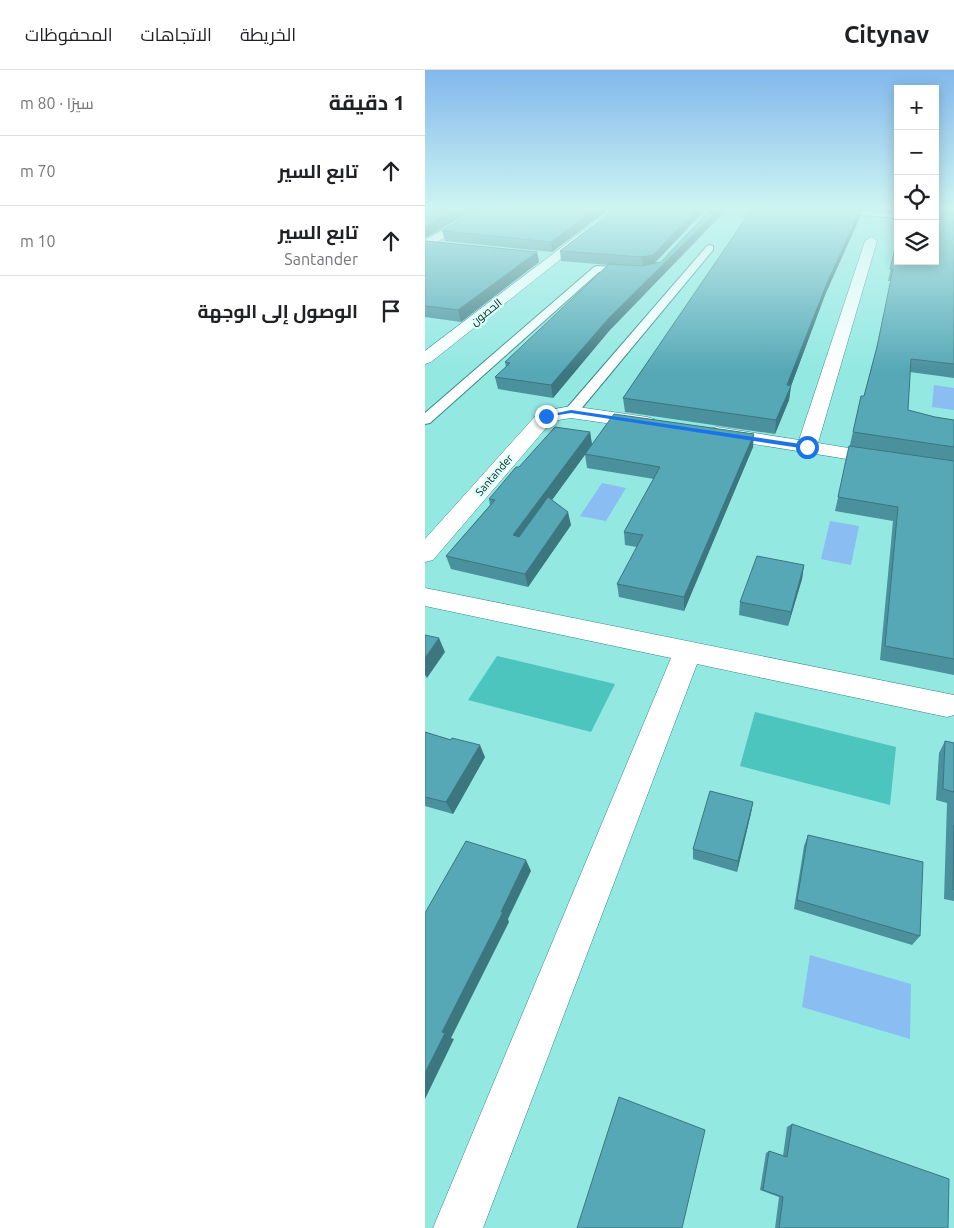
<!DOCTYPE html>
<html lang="ar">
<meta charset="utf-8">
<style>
body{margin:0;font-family:Ubuntu,Cairo,sans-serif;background:#f6f6f6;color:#202124;direction:rtl}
.controls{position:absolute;right:15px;top:15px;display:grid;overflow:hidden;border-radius:0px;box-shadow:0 2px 12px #0003}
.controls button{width:45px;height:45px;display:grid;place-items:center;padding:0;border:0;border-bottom:1px solid #e0e0e0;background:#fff;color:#202124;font:25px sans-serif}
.stop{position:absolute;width:15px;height:15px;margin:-11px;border:4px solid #1a73e8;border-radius:50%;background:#fff}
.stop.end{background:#1a73e8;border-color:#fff;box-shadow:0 1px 5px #0008}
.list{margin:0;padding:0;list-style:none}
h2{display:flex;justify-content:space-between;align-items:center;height:65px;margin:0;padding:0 20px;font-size:21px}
h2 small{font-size:16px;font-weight:400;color:#757577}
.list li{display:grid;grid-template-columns:32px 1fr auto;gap:15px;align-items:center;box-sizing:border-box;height:70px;padding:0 20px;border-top:1px solid #e0e0e0}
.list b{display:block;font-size:19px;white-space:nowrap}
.list p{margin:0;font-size:16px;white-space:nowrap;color:#757577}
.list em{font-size:16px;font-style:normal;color:#757577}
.icon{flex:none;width:28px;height:28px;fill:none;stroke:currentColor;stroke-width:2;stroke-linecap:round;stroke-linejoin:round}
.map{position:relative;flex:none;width:529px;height:1158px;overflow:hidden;direction:ltr}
header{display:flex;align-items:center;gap:30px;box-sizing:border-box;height:70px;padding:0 25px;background:#fff;border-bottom:1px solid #e0e0e0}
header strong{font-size:24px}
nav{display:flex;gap:28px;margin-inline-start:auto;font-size:18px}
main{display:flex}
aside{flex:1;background:#fff}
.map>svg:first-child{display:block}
.green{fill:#4bc5be}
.water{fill:#8abdf2}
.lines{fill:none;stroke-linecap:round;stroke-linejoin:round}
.service-casing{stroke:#308883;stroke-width:2}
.minor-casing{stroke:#308883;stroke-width:1}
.service{fill:#fff;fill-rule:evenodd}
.minor{fill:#fff;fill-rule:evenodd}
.wall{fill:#4a909d}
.shaded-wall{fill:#3c767f}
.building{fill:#56a8b6;stroke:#3c767f}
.route{fill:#1a73e8}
.labels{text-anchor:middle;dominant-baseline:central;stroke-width:4.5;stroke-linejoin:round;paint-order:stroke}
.far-street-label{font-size:11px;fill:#002422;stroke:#defefb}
</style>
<header>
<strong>Citynav</strong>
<nav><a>الخريطة</a><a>الاتجاهات</a><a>المحفوظات</a></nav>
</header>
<main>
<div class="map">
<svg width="529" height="1158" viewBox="0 0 529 1158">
<rect width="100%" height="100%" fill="#93e8e2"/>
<path class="green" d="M72 586 190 614 166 662 43 630Z
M330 642 471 677 465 735 315 696Z"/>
<path class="water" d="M509 315 529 318V340L507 337Z
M177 413 201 418 181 451 155 446Z
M405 451 434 456 426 495 396 489Z
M385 885 486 914 485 969 377 937Z"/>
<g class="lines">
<defs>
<path id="service" d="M389 139H419L473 144V148L393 141Z
M285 175 288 176V180L151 345H141L139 342 141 339 282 176Z
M172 196 206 198 211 201 206 204 174 202 5 353 0 354V343L169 197Z"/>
<path id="minor" d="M55 139H68L0 179V170Z
M187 139H199L6 292 0 294V281Z
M446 167 452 171 393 373 466 385 469 389 466 393 459 395 285 367 282 363 285 359 292 357 374 370 440 171Z
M146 336 222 347 229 349 231 353 229 357 222 359 146 348 127 351 8 490 0 492V469L114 342Z
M0 518 529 625V645L522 647 272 594 58 1158H8L246 588 0 536Z"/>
</defs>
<use href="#service" class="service-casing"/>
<use href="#minor" class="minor-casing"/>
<use href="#service" class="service"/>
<use href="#minor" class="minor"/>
</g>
<path class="wall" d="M53 139H184L127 182 20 171 17 161Z
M190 139 230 193 236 192 286 139H302L184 261 128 328 73 319 70 307 81 297 80 292 184 195 136 191 135 181Z
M436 139 435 147 400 225 366 316 364 330 350 364 200 342 198 328Z
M510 139H529V308L485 302 483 340 510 347 529 350V605L455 590 468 451 410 441 436 326H439L451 279 466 211H463L473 167Z
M0 171 112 182 114 192 36 252 0 247Z
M165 362 167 375 328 377 259 541 194 527 192 514 212 477 200 475 199 462 229 409 162 398 160 384 165 378 127 430 146 455 103 517 26 499 21 486 65 435 64 429 94 397Z
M379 495 377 509 363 556 314 545 315 532Z
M0 662 26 670 60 687 28 744 0 736Z
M520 671 529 673V831L519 829 522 733 511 730 514 683Z
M328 732 326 743 312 802 268 789V779Z
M383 765 495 866 487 875 369 839 379 776Z
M367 1054 523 1158H350L354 1127 335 1120 341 1083 344 1081 358 1086 362 1057Z"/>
<path class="shaded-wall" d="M32 139H51L0 168V157Z
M171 139H184L127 182 126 172Z
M273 139H281L228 195 218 197 217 187Z
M294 139H302L184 261 128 328 126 315 183 249Z
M436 139 435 147 400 225 366 316 364 330 350 364 351 350 362 315 402 213Z
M112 182 114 192 36 252 33 240Z
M165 362 167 375 92 478 88 465Z
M329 364 328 377 259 541V527Z
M143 442 146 455 103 517 100 504Z
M379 495 377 509 363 556 366 542Z
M14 568 20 582 2 608 0 605V588Z
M55 675 60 687 28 744 21 732Z
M328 732 326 743 312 802 313 791Z
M101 790 106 801 83 849 84 852 26 968 29 969 0 1029V1003L17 962Z"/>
<path class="building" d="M0 139H32L0 157Z
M53 139H171L126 172 17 161Z
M190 139H273L228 185 217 187 135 181Z
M286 139H294L183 249 126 315 70 307 85 293 80 292 184 194 217 196 236 192Z
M327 139H436L402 213 362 315 366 316 351 350 198 328Z
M510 139 511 142 529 144V294L486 289 483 340 510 347 529 350V377L428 362 436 326H439L452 277 468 199H465L473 167V191H510Z
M0 171 112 182 33 240 0 236Z
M189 344 329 364 259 527 192 514 218 465 199 462 235 397 160 384Z
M130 357 165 362 88 465 94 467 123 427 143 442 100 504 21 486 70 430 64 429 91 397H94Z
M424 376 529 391V589L460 576 473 437 413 427Z
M332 486 379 495 366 542 315 532Z
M0 565 14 568 0 588Z
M0 662 26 670 27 668 55 675 21 732 0 727Z
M520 671 529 673V722L518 719Z
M285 721 328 732 313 791 268 779Z
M529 755V820L528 819Z
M383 765 498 792 495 866 372 830Z
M41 771 101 790 76 842H78L17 962 20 963 0 1003V843Z
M194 1027 280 1060 257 1158H152Z
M367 1054 524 1109 523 1158H354L358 1127 338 1120 344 1081 362 1087Z"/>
<linearGradient id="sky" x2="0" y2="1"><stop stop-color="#82b8ec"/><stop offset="0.46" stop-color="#cef5f2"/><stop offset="1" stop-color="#cef5f2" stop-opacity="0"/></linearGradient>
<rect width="529" height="301" fill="url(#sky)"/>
<path class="route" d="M146 340 382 375 385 377 382 379 146 343 121 347 118 346Z"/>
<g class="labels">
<g class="far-street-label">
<text transform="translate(61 242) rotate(-38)">الحصون</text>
<text transform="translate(69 405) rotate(-49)">Santander</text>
</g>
</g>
</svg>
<div class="controls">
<button>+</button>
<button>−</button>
<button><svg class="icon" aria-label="locate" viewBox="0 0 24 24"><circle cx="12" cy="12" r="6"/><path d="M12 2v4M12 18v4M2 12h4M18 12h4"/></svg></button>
<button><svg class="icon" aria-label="layers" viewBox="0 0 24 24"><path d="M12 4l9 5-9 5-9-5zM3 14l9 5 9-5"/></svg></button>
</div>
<div class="stop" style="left:382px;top:377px"></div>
<div class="stop end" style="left:121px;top:346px"></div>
</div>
<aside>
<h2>1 دقيقة<small>سيرًا · 80 m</small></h2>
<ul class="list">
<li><svg class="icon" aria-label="ahead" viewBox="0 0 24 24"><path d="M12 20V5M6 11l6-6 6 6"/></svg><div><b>تابع السير</b></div><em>70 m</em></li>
<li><svg class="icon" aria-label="ahead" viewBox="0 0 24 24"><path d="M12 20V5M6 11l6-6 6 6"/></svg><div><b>تابع السير</b><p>Santander</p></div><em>10 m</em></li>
<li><svg class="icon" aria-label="arrive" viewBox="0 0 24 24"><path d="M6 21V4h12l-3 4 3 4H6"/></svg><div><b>الوصول إلى الوجهة</b></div></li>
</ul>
</aside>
</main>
